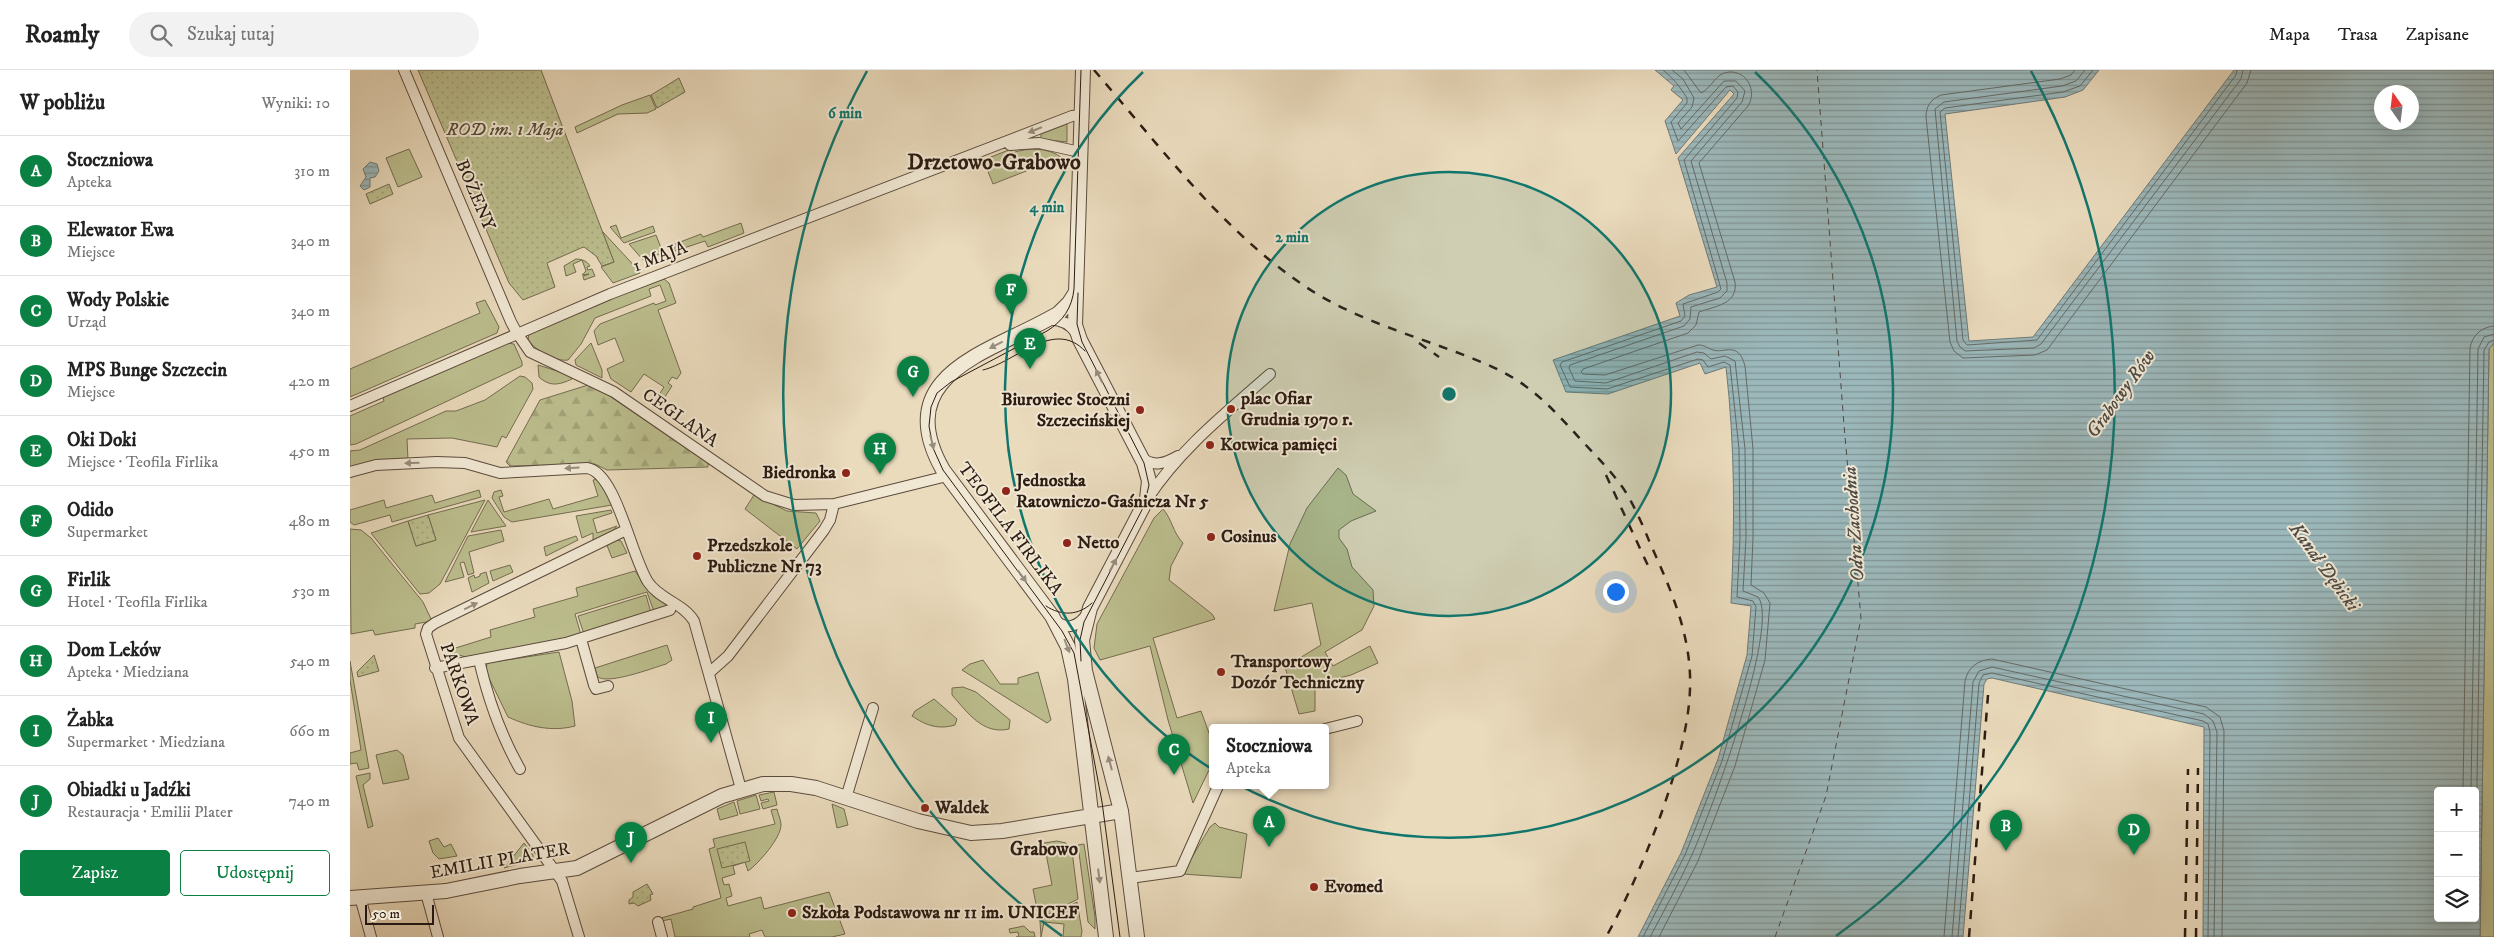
<!DOCTYPE html>
<html lang="pl">
<meta charset="utf-8">
<style>
body{margin:0;font-family:"IM FELL DW Pica",serif;background:#f2f2f2;color:#222}
.controls{position:absolute;right:15px;bottom:15px;display:grid;overflow:hidden;border-radius:5px;box-shadow:0 5px 20px #0002}
.controls button{width:45px;height:45px;display:grid;place-items:center;padding:0;border:0;border-bottom:1px solid #e0e0e0;background:#fff;color:#222;font:25px sans-serif}
.compass{position:absolute;left:2024px;top:15px;width:45px;height:45px;border-radius:50%;background:#fff;box-shadow:0 5px 20px #0002;rotate:346deg}
.scale{position:absolute;left:15px;bottom:12px;width:69px;box-sizing:border-box;padding-left:5px;border:2px solid #2c1b12;border-top:0;font-size:14px;line-height:18px;white-space:nowrap;color:#2c1b12;-webkit-text-stroke:4px #f1e8d4;paint-order:stroke}
.you{position:absolute;left:1265px;top:521px;width:18px;height:18px;margin:-12px;border:4px solid #fff;border-radius:50%;background:#1a73e8;box-shadow:0 0 0 8px #1a73e833}
.badge{display:grid;place-items:center;width:32px;height:32px;border-radius:50%;background:#0b8043;color:#fff;font-size:16px;font-weight:700}
.pin{position:absolute;translate:-50% -41px;filter:drop-shadow(0 1px 2px #0008)}
.pin::after{content:'';position:absolute;top:26px;width:18px;height:15px;background:inherit;clip-path:polygon(0 0,100% 0,50% 100%)}
.popup{position:absolute;left:859px;top:654px;width:120px;height:65px;box-sizing:border-box;display:grid;place-content:center;border-radius:5px;background:#fff;filter:drop-shadow(0 1px 4px #0005);font-size:16px;white-space:nowrap;color:#767676}
.popup b{font-size:19px;color:#222}
.popup::after{content:'';position:absolute;left:50%;top:100%;margin-left:-10px;border:10px solid transparent;border-top-color:#fff}
.list{margin:0;padding:0;list-style:none}
h2{display:flex;justify-content:space-between;align-items:center;height:65px;margin:0;padding:0 20px;font-size:21px}
h2 small{font-size:16px;font-weight:400;color:#767676}
.list li{display:grid;grid-template-columns:32px 1fr auto;gap:15px;align-items:center;box-sizing:border-box;height:70px;padding:0 20px;border-top:1px solid #e0e0e0}
.list b{display:block;font-size:19px;white-space:nowrap}
.list p{margin:0;font-size:16px;white-space:nowrap;color:#767676}
.list em{font-size:16px;font-style:normal;color:#767676}
.actions{display:flex;gap:10px;padding:15px 20px}
.actions a{flex:1;padding:11px 0;border:1px solid #0b8043;border-radius:5px;text-align:center;font-size:18px;color:#0b8043}
.actions .main{background:#0b8043;color:#fff}
.icon{flex:none;width:28px;height:28px;fill:none;stroke:currentColor;stroke-width:2;stroke-linecap:round;stroke-linejoin:round}
.map{position:relative;flex:none;width:2144px;height:867px;overflow:hidden}
header{display:flex;align-items:center;gap:30px;box-sizing:border-box;height:70px;padding:0 25px;background:#fff;border-bottom:1px solid #e0e0e0}
header strong{font-size:24px}
nav{display:flex;gap:28px;margin-inline-start:auto;font-size:18px}
.search{width:350px;height:45px;background:#f2f2f2;display:flex;align-items:center;gap:12px;box-sizing:border-box;padding:0 18px;border-radius:28px;color:#767676;font-size:19px}
main{display:flex}
aside{flex:1;background:#fff}
.map>svg:first-child{display:block}
.grass{fill:#bcbe8e;stroke:#746c50}
.forest{fill:url(#forest-firs);stroke:#746c50}
.park{fill:url(#park-dots);stroke:#746c50}
.water{fill:url(#water-rules);stroke:#6f7977;fill-rule:evenodd}
.lines{fill:none;stroke-linecap:round;stroke-linejoin:round}
.shore{stroke:#646a66;stroke-width:1}
.ferry{stroke:#4e4a45;stroke-width:1;stroke-dasharray:6 5;stroke-linecap:butt}
.minor-casing{stroke:#5c4b3d;stroke-width:12}
.tertiary-casing{stroke:#5c4b3d;stroke-width:16}
.minor{stroke:#f1e8d4;stroke-width:10}
.tertiary{stroke:#f1e8d4;stroke-width:14}
.tram{stroke:#2c1b12;stroke-width:1}
.rail{stroke:#2c1b12;stroke-width:2.5;stroke-dasharray:9 9;stroke-linecap:butt}
.oneway{fill:#988c7d}
.ring{fill:none;stroke:#0f766e;stroke-width:2.5}
.poi-dot{fill:#8f2418;stroke:#f1e8d4;stroke-width:2}
.labels{text-anchor:middle;dominant-baseline:central;stroke-width:4;stroke-linejoin:round;paint-order:stroke}
.park-label{font-size:18px;font-style:italic;fill:#574c37;stroke:#f1e8d4}
.street-label{font-size:18px;fill:#2c1b12;stroke:#f1e8d4}
.poi-label{font-size:18px;font-weight:bold;fill:#2c1b12;stroke:#f1e8d4;text-anchor:start}
.water-label{font-size:19px;font-style:italic;fill:#4e4a45;stroke:#f1e8d4}
.neighbourhood-label{font-size:19px;font-weight:bold;fill:#2c1b12;stroke:#f1e8d4}
.district-label{font-size:22px;font-weight:bold;fill:#2c1b12;stroke:#f1e8d4}
.centre{fill:#0f766e;stroke:#f1e8d4;stroke-width:2.5}
.ring-label{font-size:15px;text-anchor:middle;font-weight:bold;fill:#0f766e;stroke:#f1e8d4;stroke-width:4;stroke-linejoin:round;paint-order:stroke}
</style>
<header>
<strong>Roamly</strong>
<div class="search"><svg class="icon" aria-label="search" viewBox="0 0 24 24"><circle cx="10" cy="10" r="6"/><path d="M15 15l6 6"/></svg>Szukaj tutaj</div>
<nav><a>Mapa</a><a>Trasa</a><a>Zapisane</a></nav>
</header>
<main>
<aside>
<h2>W pobliżu<small>Wyniki: 10</small></h2>
<ul class="list">
<li><span class="badge">A</span><div><b>Stoczniowa</b><p>Apteka</p></div><em>310 m</em></li>
<li><span class="badge">B</span><div><b>Elewator Ewa</b><p>Miejsce</p></div><em>340 m</em></li>
<li><span class="badge">C</span><div><b>Wody Polskie</b><p>Urząd</p></div><em>340 m</em></li>
<li><span class="badge">D</span><div><b>MPS Bunge Szczecin</b><p>Miejsce</p></div><em>420 m</em></li>
<li><span class="badge">E</span><div><b>Oki Doki</b><p>Miejsce · Teofila Firlika</p></div><em>450 m</em></li>
<li><span class="badge">F</span><div><b>Odido</b><p>Supermarket</p></div><em>480 m</em></li>
<li><span class="badge">G</span><div><b>Firlik</b><p>Hotel · Teofila Firlika</p></div><em>530 m</em></li>
<li><span class="badge">H</span><div><b>Dom Leków</b><p>Apteka · Miedziana</p></div><em>540 m</em></li>
<li><span class="badge">I</span><div><b>Żabka</b><p>Supermarket · Miedziana</p></div><em>660 m</em></li>
<li><span class="badge">J</span><div><b>Obiadki u Jadźki</b><p>Restauracja · Emilii Plater</p></div><em>740 m</em></li>
</ul>
<div class="actions"><a class="main">Zapisz</a><a>Udostępnij</a></div>
</aside>
<div class="map">
<svg width="2144" height="867" viewBox="0 0 2144 867">
<defs>
<pattern id="forest-firs" width="22" height="20" patternUnits="userSpaceOnUse" patternTransform="scale(1.25)"><rect width="22" height="20" fill="#bcbe8e"/><path d="M5 1l3.5 6h-7zM16 11l3.5 6h-7z" fill="#a2a379"/></pattern>
<pattern id="park-dots" width="8" height="8" patternUnits="userSpaceOnUse" patternTransform="scale(1.25)"><rect width="8" height="8" fill="#bcbe8e"/><path d="M2 2h.1M6 6h.1" fill="none" stroke="#a2a379" stroke-width="1.8" stroke-linecap="round"/></pattern>
<pattern id="water-rules" width="6" height="5" patternUnits="userSpaceOnUse" patternTransform="scale(1.25)"><rect width="6" height="5" fill="#9cb8bb"/><path d="M0 2.5h6" fill="none" stroke="#7f9597"/></pattern>
</defs>
<rect width="100%" height="100%" fill="#eadbbd"/>
<filter id="stains"><feTurbulence type="fractalNoise" baseFrequency=".004" numOctaves="4"/><feColorMatrix values="0 0 0 0 .2 0 0 0 0 .09 0 0 0 0 .02 0 0 0 .5 -.17"/></filter>
<radialGradient id="worn" r=".72"><stop offset=".6" stop-color="#630" stop-opacity="0"/><stop offset="1" stop-color="#630" stop-opacity=".3"/></radialGradient>
<path class="grass" d="M300 25 306 39 297 43 268 44 227 63 225 57 272 35Z
M717 54V72L691 69V64Z
M59 79 72 107 48 117 36 88Z
M661 79 662 83C679 77 702 77 715 91L714 93 707 89 643 114 635 94 636 89Z
M391 153 394 163 358 177 355 171 325 181 323 175 325 174 351 164 353 167Z
M266 155 271 168 303 156 305 162 274 173 260 157Z
M252 161 290 202V203L263 213 251 197 264 192Z
M306 165 313 183 293 190 279 174Z
M226 189C232 189 237 191 240 196L237 197 238 200 242 199 245 206 234 210 233 206 239 204 232 205 236 201 232 190 223 194 226 202 216 206 214 196Z
M314 209 319 213 326 233 308 240 331 303 327 309 322 307 318 313 322 316 307 339 302 336 314 317 294 304 281 322 261 309 257 299 274 291 265 268 248 275 244 261 250 254 304 233 305 235 316 231 310 215 299 219 301 226 245 248 231 274 218 290C206 292 185 280 178 270L179 264 249 233Z
M135 230 149 257 147 263 0 327V299L130 243 126 233Z
M157 273 164 274 172 292V296L6 374 0 375V346L34 331 33 327Z
M241 273 252 300V308L226 295 225 290Z
M2144 273V867H2130L2139 279Z
M188 295 220 305 222 309C209 315 200 317 189 307Z
M170 306 175 307 182 313 183 319 156 368 152 366 147 377 102 368 57 369 58 390 0 399V381L10 380 96 341H106L135 330Z
M988 398 996 405 1003 424 1026 441 1001 451 989 460V468L997 479 1002 497 1023 520 1024 536 1012 560 975 582 983 596 1020 576 1028 593 1001 605 965 614V641L949 644 935 597 971 575 962 533 924 541 940 474 957 438Z
M249 409 262 435 162 452 154 447 142 428 144 422 151 420 153 426 149 427 154 442 199 429 203 439 248 426 243 410Z
M129 420 131 427 42 452 40 445 4 455 0 452V440L34 430 36 438 82 425 85 433Z
M404 425 437 441 466 443 470 451 447 479 395 439Z
M135 430 90 514 79 523 70 524 21 463 58 451 66 476 86 470 78 445Z
M138 430 156 456 121 462Z
M813 439C822 449 823 463 833 473L821 496 819 510 862 544 865 549 803 568 827 648 851 641 863 674V696H861L843 733 818 650 800 576 750 590 744 578 747 554 804 448Z
M261 440 262 443 243 449 247 463 267 456 262 462 243 472V463L232 468 226 446Z
M0 459 11 460 21 468 73 532 82 551 65 554V558L25 565 23 560 1 564Z
M151 460 154 471 119 482 124 503 118 505 114 492 110 493 114 507 95 512 118 466Z
M226 466 228 470 196 486 194 477Z
M265 470 271 471 277 483 262 488 256 473Z
M160 495 163 502 143 511 140 501Z
M285 501 303 526 319 537 304 542 297 522 225 544 231 565 119 588 96 581 141 567 140 560 185 547 183 539 228 526 226 518Z
M136 502 139 513 122 522 118 508 124 505 125 508 130 506V504Z
M296 525 301 543 234 564 228 546Z
M317 575 322 590 316 594C303 598 255 616 247 606L245 598Z
M209 582 222 631 225 656C202 662 180 657 158 647L136 602 137 593Z
M633 590 650 614H668V608L688 602 701 650 697 653 612 600 620 594Z
M0 591 19 698 9 700 7 693 0 694V683L11 680 0 610Z
M613 617 626 622 660 650 659 659C633 665 618 643 602 625V618Z
M584 629 607 649 605 655C588 660 575 655 562 646L565 641Z
M47 680 53 685 59 709 33 714 26 685Z
M20 703V709L13 715 23 756 18 758 6 706Z
M424 722 427 735 413 739 411 733 419 731 418 729 411 731 409 725Z
M406 725 410 739 390 744 387 731Z
M384 732 388 745 370 750 367 739Z
M482 734 494 739 498 755 487 758Z
M427 739C428 744 431 750 431 755 431 768 408 794 398 801L395 792 383 796 385 804 372 808 374 815 379 814 382 826 376 828 378 836 411 827 414 839 479 822 495 864 482 867H415L412 860 399 864 400 867H325L321 849 312 851 311 848 343 839V837L371 828 359 779 365 777 363 769 425 754 421 740Z
M865 753 869 757 897 764 891 808 832 804 860 757Z
M88 768 94 777 101 774 107 786 89 789 83 783 79 771Z
M707 771 716 773 722 781 728 829 689 849 683 819 702 815 694 773Z
M174 773 183 785V790L154 798Z
M734 774 745 847V859L738 852 728 775Z
M727 832 732 861 731 867H713L714 854 694 852 691 867 690 851Z
M674 856 680 862H684L685 867H666H669L668 862 660 863 659 859Z"/>
<path class="forest" d="M238 315 258 325 358 393V397L257 400 245 394 160 396 156 392 190 330Z"/>
<path class="park" d="M68 0H191L264 192 252 196 246 186 234 177 231 178 197 193 205 217 173 230 159 213Z
M329 8 335 22 307 38 301 25Z
M39 114 43 124 20 134 16 124Z
M78 445 86 470 66 476 58 451Z
M24 585 29 601 8 607 7 602Z
M395 772 400 791 372 798 367 779Z
M297 814 303 824 300 825 301 830 288 836 284 833 279 834V830L283 827V822Z"/>
<path class="water" d="M1305 0H1749L1733 20 1715 27 1595 44 1619 271 1683 267 1884 0H2144V273L2139 279 2130 867H1853L1854 657 1642 608 1637 609 1634 614 1613 867H1288L1331 783 1368 689 1397 585 1401 536 1381 533C1385 453 1385 376 1376 297L1355 304 1350 293 1258 324 1216 322 1203 290 1330 246 1326 233 1339 225 1367 217 1328 88 1384 24 1380 20 1326 84 1315 51 1333 30 1321 20 1324 16ZM2062 22V52H2032V22ZM2088 721H2125V848H2088Z
M20 92 27 94 29 101 25 107 20 108V117L14 120 10 116 16 107 13 99Z"/>
<g class="lines">
<path class="shore" d="M1725 0 1721 5 1710 9 1591 25C1581 29 1576 36 1576 47L1600 272 1604 281 1613 288 1685 285 1697 280 1897 13 1901 0
M1735 0 1726 11 1712 16 1594 32 1585 39 1607 271 1610 277 1615 281 1684 278 1691 274 1891 9 1893 0
M1743 0 1730 16 1713 22 1595 38 1590 42 1613 270 1617 275 1687 270 1886 5 1887 0
M2113 721 2120 278C2122 266 2131 257 2144 256
M2121 721 2128 279 2134 267 2144 264
M2125 838 2134 280 2139 272 2144 270
M1293 867 1335 785 1372 691 1402 586 1406 537 1403 531 1387 527 1390 468 1389 379 1380 295 1374 292 1358 297 1353 290 1348 289 1257 319 1220 317 1210 295 1212 292 1331 251 1335 246 1333 234 1368 222 1371 219 1334 90 1387 28 1388 22 1383 16 1376 17 1328 71 1321 52 1337 33V28C1330 17 1324 9 1313 0
M1300 867C1314 841 1328 815 1340 789 1357 754 1431 554 1408 527L1393 521 1396 468 1395 379 1385 291 1375 286 1361 289 1354 283 1347 282 1256 313 1225 311 1219 298 1220 295 1334 256 1340 249 1341 237 1370 228 1377 221V213L1341 91 1392 32 1395 21 1386 11H1374L1331 59 1328 53 1342 37 1344 28 1333 9 1322 0
M1309 867 1348 791 1385 696 1415 590 1420 533 1414 523 1401 515 1403 468V379L1395 296C1388 270 1374 284 1363 280 1357 278 1355 275 1348 275L1255 305 1233 304 1231 302 1233 299 1338 263 1346 255 1349 242C1366 236 1388 234 1385 212L1349 93 1398 36C1407 22 1398 1 1379 2 1365 3 1362 18 1351 23L1334 0
M1594 867 1615 611C1618 597 1628 590 1642 589L1856 637 1870 647 1874 661 1872 867
M1602 867 1623 612 1629 601 1642 597 1854 644 1863 651 1867 662 1864 867
M1608 867 1629 613 1633 605 1642 603 1853 651 1858 654 1860 662 1858 867"/>
<path class="ferry" d="M1425 867 1476 726 1511 548 1494 355 1467 0"/>
<defs>
<path id="minor" d="M54 0 161 252 167 263 180 282 264 322 415 426 444 435 484 434
M660 75 689 73 730 82
M698 250C710 249 719 253 726 263
M0 336 260 224 722 46 731 45
M791 387C803 398 816 393 828 386
M0 402 26 395 87 392 115 393 150 403 237 398C266 402 281 486 298 512 309 529 333 533 344 551L391 719
M798 428C830 379 877 342 920 304
M704 549C716 561 728 557 737 544
M231 569 244 615 246 619 258 616
M129 590C138 629 150 664 170 699
M85 598 216 573 320 540
M359 603 378 586 474 460 480 450 484 434 597 406
M975 659 1007 651
M496 728 523 638
M780 808 830 801 868 716
M76 823 88 867
M10 827 21 867
M308 852 312 867
M229 867 212 811 109 668 76 564 78 558 85 553 276 460"/>
<path id="tertiary" d="M733 0 725 255 730 270 794 393 799 411 797 429 740 538 732 570 735 601 771 741 787 867
M726 222 719 233 709 243C647 281 537 301 593 400L702 546 718 577 725 609 756 867
M0 828 96 821 170 806 227 798 372 726 413 714H441L466 718 568 751 621 763 652 761 771 741"/>
</defs>
<use href="#minor" class="minor-casing"/>
<use href="#tertiary" class="tertiary-casing"/>
<use href="#minor" class="minor"/>
<use href="#tertiary" class="tertiary"/>
<path class="tram" d="M731 0 724 219C722 238 713 251 697 261L601 312 587 323 581 337 579 356 583 378 593 400 712 561 724 583 752 732 770 867
M728 223 727 254 732 272 794 393 799 415 794 436 734 552 730 570 731 591
M633 300C666 292 704 248 735 281
M696 536C711 546 728 546 742 533"/>
<path class="rail" d="M744 0C810 76 871 160 956 217 1001 247 1055 263 1106 282 1126 290 1146 297 1165 309 1191 325 1212 349 1233 372 1248 388 1263 403 1275 421 1285 437 1293 456 1300 473 1321 520 1342 566 1340 619 1338 689 1291 805 1256 867
M1069 273 1089 287
M1256 405 1300 500
M1619 867 1638 625
M1835 867 1838 699
M1846 867 1848 698"/>
</g>
<defs><path id="oneway-solid" d="M-6-.8H1V-3.2L6.5 0L1 3.2V.8H-6Z" transform="scale(1.25)"/></defs>
<g class="oneway">
<use href="#oneway-solid" transform="translate(685 60) rotate(158)"/>
<use href="#oneway-solid" transform="translate(646 275) rotate(153)"/>
<use href="#oneway-solid" transform="translate(749 306) rotate(-117)"/>
<use href="#oneway-solid" transform="translate(582 372) rotate(76)"/>
<use href="#oneway-solid" transform="translate(62 393) rotate(178)"/>
<use href="#oneway-solid" transform="translate(222 398) rotate(176)"/>
<use href="#oneway-solid" transform="translate(763 495) rotate(-62)"/>
<use href="#oneway-solid" transform="translate(672 506) rotate(53)"/>
<use href="#oneway-solid" transform="translate(121 536) rotate(-26)"/>
<use href="#oneway-solid" transform="translate(717 576) rotate(69)"/>
<use href="#oneway-solid" transform="translate(760 693) rotate(-105)"/>
<use href="#oneway-solid" transform="translate(749 806) rotate(83)"/>
</g>
<circle cx="1099" cy="324" r="222" fill="#0f766e" fill-opacity=".12"/>
<g class="ring">
<circle cx="1099" cy="324" r="222"/>
<path d="M1405 2A444 444 0 1 1 793 2"/>
<path d="M712 866A666 666 0 0 1 517 1M1681 1A666 666 0 0 1 1486 866"/>
</g>
<g class="poi-dot">
<circle cx="881" cy="339" r="5"/>
<circle cx="790" cy="340" r="5"/>
<circle cx="860" cy="375" r="5"/>
<circle cx="496" cy="403" r="5"/>
<circle cx="656" cy="421" r="5"/>
<circle cx="861" cy="467" r="5"/>
<circle cx="717" cy="473" r="5"/>
<circle cx="347" cy="486" r="5"/>
<circle cx="871" cy="602" r="5"/>
<circle cx="575" cy="738" r="5"/>
<circle cx="964" cy="817" r="5"/>
<circle cx="442" cy="843" r="5"/>
</g>
<g class="labels">
<g class="park-label">
<text x="155" y="60">ROD im. 1 Maja</text>
</g>
<g class="street-label">
<text transform="translate(125 125) rotate(67)">BOŻENY</text>
<text transform="translate(310 187) rotate(-21)">1 MAJA</text>
<text transform="translate(330 348) rotate(35)">CEGLANA</text>
<text transform="translate(660 459) rotate(53)">TEOFILA FIRLIKA</text>
<text transform="translate(109 614) rotate(71)">PARKOWA</text>
<text transform="translate(150 791) rotate(-10)">EMILII PLATER</text>
</g>
<g class="poi-label">
<text x="891" y="329">plac Ofiar<tspan x="891" dy="21">Grudnia 1970 r.</tspan></text>
<text x="780" y="330" text-anchor="end">Biurowiec Stoczni<tspan x="780" dy="21">Szczecińskiej</tspan></text>
<text x="870" y="375">Kotwica pamięci</text>
<text x="486" y="403" text-anchor="end">Biedronka</text>
<text x="666" y="411">Jednostka<tspan x="666" dy="21">Ratowniczo-Gaśnicza Nr 5</tspan></text>
<text x="871" y="467">Cosinus</text>
<text x="727" y="473">Netto</text>
<text x="357" y="476">Przedszkole<tspan x="357" dy="21">Publiczne Nr 73</tspan></text>
<text x="881" y="592">Transportowy<tspan x="881" dy="21">Dozór Techniczny</tspan></text>
<text x="585" y="738">Waldek</text>
<text x="974" y="817">Evomed</text>
<text x="452" y="843">Szkoła Podstawowa nr 11 im. UNICEF</text>
</g>
<g class="water-label">
<text transform="translate(1771 324) rotate(-54)">Grabowy Rów</text>
<text transform="translate(1504 454) rotate(-94)">Odra Zachodnia</text>
<text transform="translate(1974 497) rotate(54)">Kanał Dębicki</text>
</g>
<g class="neighbourhood-label">
<text x="694" y="779">Grabowo</text>
</g>
<g class="district-label">
<text x="644" y="92">Drzetowo-Grabowo</text>
</g>
</g>
<circle cx="1099" cy="324" r="8" class="centre"/>
<g class="ring-label">
<text x="495" y="48">6 min</text>
<text x="697" y="142">4 min</text>
<text x="942" y="172">2 min</text>
</g>
<rect width="100%" height="100%" filter="url(#stains)"/>
<rect width="100%" height="100%" fill="url(#worn)"/>
</svg>
<div class="controls">
<button>+</button>
<button>−</button>
<button><svg class="icon" aria-label="layers" viewBox="0 0 24 24"><path d="M12 4l9 5-9 5-9-5zM3 14l9 5 9-5"/></svg></button>
</div>
<svg class="compass" viewBox="-18 -18 36 36"><path d="M0-13l5 13h-10z" fill="#e53935"/><path d="M0 13l5-13h-10z" fill="#767676"/></svg>
<div class="scale">50 m</div>
<div class="you"></div>
<div class="pin badge" style="left:919px;top:777px">A</div>
<div class="popup"><b>Stoczniowa</b>Apteka</div>
<div class="pin badge" style="left:1656px;top:781px">B</div>
<div class="pin badge" style="left:824px;top:705px">C</div>
<div class="pin badge" style="left:1784px;top:785px">D</div>
<div class="pin badge" style="left:680px;top:299px">E</div>
<div class="pin badge" style="left:661px;top:245px">F</div>
<div class="pin badge" style="left:563px;top:327px">G</div>
<div class="pin badge" style="left:530px;top:404px">H</div>
<div class="pin badge" style="left:361px;top:673px">I</div>
<div class="pin badge" style="left:281px;top:793px">J</div>
</div>
</main>
